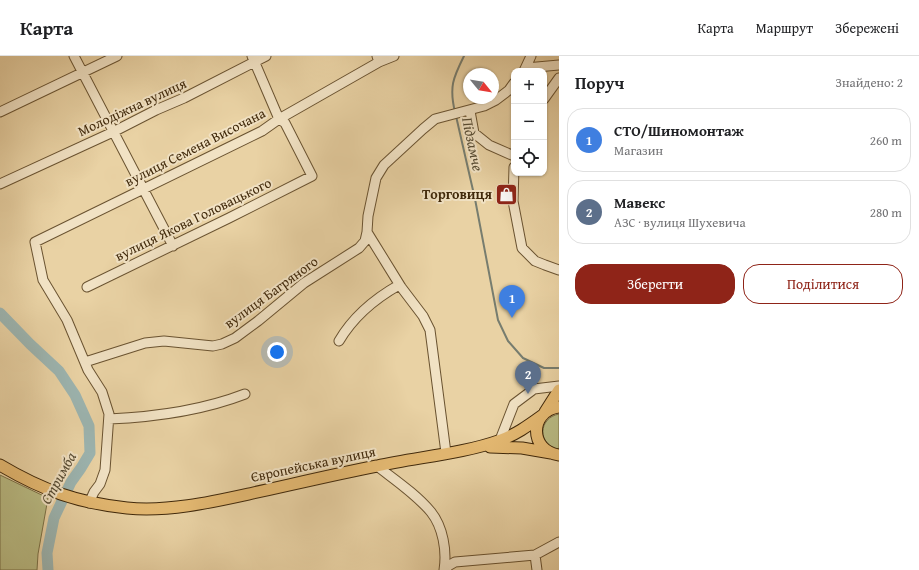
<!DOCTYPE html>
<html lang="uk">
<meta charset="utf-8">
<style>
body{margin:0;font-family:"Gentium Book Plus",serif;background:#f2f2f2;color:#202124}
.controls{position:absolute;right:12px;top:12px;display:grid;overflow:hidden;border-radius:8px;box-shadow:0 1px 3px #0004}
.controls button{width:36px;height:36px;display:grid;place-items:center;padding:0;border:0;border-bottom:1px solid #e0e0e0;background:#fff;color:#202124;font:20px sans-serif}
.compass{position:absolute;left:463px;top:12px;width:36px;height:36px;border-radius:50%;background:#fff;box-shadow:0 1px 3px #0004;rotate:120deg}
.you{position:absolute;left:277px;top:296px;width:14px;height:14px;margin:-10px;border:3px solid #fff;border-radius:50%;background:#1a73e8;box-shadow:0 0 0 6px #1a73e833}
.badge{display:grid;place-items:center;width:26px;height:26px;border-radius:50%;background:#8f2418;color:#fff;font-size:13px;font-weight:700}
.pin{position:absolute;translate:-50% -33px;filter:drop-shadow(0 1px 2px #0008)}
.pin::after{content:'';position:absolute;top:21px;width:14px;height:12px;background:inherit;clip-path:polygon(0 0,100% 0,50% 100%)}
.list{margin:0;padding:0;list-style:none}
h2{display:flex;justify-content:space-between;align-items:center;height:52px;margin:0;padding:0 16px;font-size:17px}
h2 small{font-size:13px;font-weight:400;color:#757577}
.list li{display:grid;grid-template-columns:26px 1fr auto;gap:12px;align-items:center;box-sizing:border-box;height:64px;margin:0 8px 8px;padding:0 8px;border:1px solid #e0e0e0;border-radius:16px}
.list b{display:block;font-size:15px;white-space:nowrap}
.list p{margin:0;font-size:13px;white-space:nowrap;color:#757577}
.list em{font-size:13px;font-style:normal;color:#757577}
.actions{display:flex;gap:8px;padding:12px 16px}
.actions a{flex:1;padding:9px 0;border:1px solid #8f2418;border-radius:16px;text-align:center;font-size:14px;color:#8f2418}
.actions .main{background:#8f2418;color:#fff}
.icon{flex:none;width:22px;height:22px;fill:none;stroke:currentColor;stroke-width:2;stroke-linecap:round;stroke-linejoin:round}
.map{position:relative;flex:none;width:559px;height:514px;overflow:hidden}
header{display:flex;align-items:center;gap:24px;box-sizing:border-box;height:56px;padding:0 20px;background:#fff;border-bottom:1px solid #e0e0e0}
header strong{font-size:19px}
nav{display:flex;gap:22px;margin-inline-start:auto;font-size:14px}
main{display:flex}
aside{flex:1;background:#fff}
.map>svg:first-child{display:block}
.green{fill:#b9bb84;stroke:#7c7248}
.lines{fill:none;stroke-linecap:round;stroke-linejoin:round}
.stream{stroke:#777d6f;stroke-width:2}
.river{stroke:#9cb5b1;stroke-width:11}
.minor-casing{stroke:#6a5331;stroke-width:11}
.major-casing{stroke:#40290b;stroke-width:13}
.minor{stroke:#f1e2c4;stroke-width:9}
.major{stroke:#e4b972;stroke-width:11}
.labels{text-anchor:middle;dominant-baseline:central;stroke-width:4;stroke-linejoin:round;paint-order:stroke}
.street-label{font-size:14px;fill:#40290b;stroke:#f1e2c4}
.poi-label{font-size:14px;font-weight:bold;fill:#40290b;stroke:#f1e2c4;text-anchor:end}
.water-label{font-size:15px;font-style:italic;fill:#574c34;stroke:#f1e2c4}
</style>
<header>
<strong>Карта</strong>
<nav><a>Карта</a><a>Маршрут</a><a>Збережені</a></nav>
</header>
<main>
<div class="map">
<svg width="559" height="514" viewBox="0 0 559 514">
<rect width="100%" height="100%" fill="#e9d2a4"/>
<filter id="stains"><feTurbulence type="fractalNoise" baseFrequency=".005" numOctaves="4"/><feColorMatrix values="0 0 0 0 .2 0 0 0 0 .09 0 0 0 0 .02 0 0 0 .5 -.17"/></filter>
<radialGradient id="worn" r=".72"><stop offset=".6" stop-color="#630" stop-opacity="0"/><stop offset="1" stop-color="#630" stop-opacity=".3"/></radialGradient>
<path class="green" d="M559 358V393C537 389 538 362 559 358Z
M0 419 48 442 38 498 37 514H0Z"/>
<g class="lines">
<path class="stream" d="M455 56C449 31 453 22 464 0
M456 60 475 143 498 264 508 285 523 302 544 312H559"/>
<path class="river" d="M0 257 30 288 59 315 75 339 89 370 90 397 81 412 71 426 54 462 47 497 48 514"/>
<defs>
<path id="minor" d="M74 0 173 190
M379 6 394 0
M524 15 531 0
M527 15 526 12 559 9
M544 43 559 22
M470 55 474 77 489 89 514 100
M0 56 117 0
M514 111 513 145 522 192 535 205 545 209 559 214
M0 128 113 76 156 54 184 42 266 0
M87 231 229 162 312 120 285 67 279 63 252 0
M339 285C353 261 376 242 399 229
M85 306 145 287 164 285 213 290 222 288 235 282 258 265 304 227 359 192 365 185 367 176
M109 363C155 361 201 355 245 338
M500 384 514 348 534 333 559 330
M446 397 430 274 423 260 401 231 367 176 368 160 376 122 384 109 423 73 435 63 484 50 496 44 509 34 514 27
M377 410C395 424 416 438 431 456 443 471 447 495 444 514
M89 447 94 436 100 428 105 414 109 358 102 336 88 314 67 264 43 224 35 186 262 75 279 63 379 6 377 0
M535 499 537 514
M446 514 448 510 455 506 535 499 559 486"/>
<path id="major" d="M559 351C529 355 529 395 559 399
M545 356 559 334
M490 391 522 392 551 397
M0 409C42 434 78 447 127 452 169 456 212 446 253 437 294 428 336 418 377 410 418 401 462 398 501 384 517 378 529 369 543 359"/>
</defs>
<use href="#minor" class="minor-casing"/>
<use href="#major" class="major-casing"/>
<use href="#minor" class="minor"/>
<use href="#major" class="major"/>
</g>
<defs>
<symbol id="shop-square" viewBox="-11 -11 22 22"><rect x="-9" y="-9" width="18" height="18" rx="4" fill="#8f2418" stroke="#f1e2c4"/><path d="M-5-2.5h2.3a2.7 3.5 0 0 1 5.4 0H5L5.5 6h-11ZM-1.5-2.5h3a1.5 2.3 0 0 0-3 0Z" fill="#fff"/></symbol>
</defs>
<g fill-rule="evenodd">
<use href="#shop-square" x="494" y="126" width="25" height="25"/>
</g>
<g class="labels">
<g class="street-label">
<text transform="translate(132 51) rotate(-25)">Молодіжна вулиця</text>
<text transform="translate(195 91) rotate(-27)">вулиця Семена Височана</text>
<text transform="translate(193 163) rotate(-26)">вулиця Якова Головацького</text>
<text transform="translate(271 236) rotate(-36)">вулиця Багряного</text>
<text transform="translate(313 408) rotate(-12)">Європейська вулиця</text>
</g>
<g class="poi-label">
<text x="492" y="138">Торговиця</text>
</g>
<g class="water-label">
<text transform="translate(473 88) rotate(78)">Підзамче</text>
<text transform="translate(58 422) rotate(-61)">Стримба</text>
</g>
</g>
<rect width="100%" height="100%" filter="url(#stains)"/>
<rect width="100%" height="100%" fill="url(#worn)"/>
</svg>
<div class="controls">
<button>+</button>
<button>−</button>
<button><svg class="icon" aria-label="locate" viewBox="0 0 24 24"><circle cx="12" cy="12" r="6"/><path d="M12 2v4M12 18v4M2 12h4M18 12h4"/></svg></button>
</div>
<svg class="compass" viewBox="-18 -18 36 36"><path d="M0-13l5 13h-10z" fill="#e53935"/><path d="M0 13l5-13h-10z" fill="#757577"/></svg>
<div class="you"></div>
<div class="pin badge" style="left:512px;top:262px;background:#3f7fe0">1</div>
<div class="pin badge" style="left:528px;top:338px;background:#5c6f8a">2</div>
</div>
<aside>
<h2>Поруч<small>Знайдено: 2</small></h2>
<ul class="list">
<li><span class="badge" style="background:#3f7fe0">1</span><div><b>СТО/Шиномонтаж</b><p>Магазин</p></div><em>260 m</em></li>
<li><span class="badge" style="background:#5c6f8a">2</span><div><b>Мавекс</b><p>АЗС · вулиця Шухевича</p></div><em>280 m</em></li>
</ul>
<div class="actions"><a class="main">Зберегти</a><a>Поділитися</a></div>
</aside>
</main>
